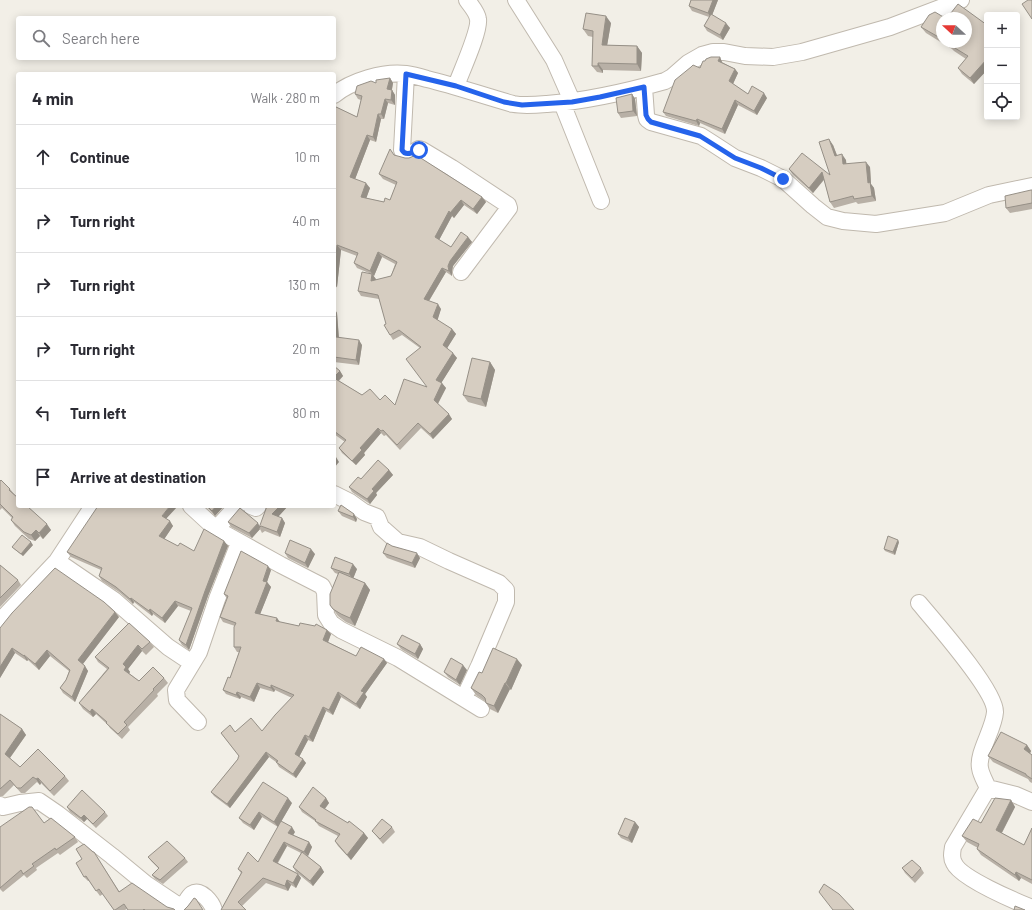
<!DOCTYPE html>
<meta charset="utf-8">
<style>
body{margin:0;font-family:Barlow,sans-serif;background:#f7f7f7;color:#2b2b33}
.controls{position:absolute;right:12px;top:12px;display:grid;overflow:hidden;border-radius:4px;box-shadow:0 2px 10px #0003}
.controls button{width:36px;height:36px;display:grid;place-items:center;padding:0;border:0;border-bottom:1px solid #e1e1e2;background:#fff;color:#2b2b33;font:20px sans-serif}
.compass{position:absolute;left:936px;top:12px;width:36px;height:36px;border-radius:50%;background:#fff;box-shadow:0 2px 10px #0003;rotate:291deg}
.stop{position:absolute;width:12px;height:12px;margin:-9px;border:3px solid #2563eb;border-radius:50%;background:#fff}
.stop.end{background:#2563eb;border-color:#fff;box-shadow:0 1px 4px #0008}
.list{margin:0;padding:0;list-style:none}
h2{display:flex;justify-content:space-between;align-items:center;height:52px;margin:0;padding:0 16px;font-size:17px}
h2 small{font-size:13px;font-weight:400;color:#7c7c81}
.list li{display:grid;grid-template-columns:26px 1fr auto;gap:12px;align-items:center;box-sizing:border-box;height:64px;padding:0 16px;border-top:1px solid #e1e1e2}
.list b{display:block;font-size:15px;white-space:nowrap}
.list em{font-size:13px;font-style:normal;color:#7c7c81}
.icon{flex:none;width:22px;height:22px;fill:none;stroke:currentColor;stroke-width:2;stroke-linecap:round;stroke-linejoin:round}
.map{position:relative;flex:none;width:1032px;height:910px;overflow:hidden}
.search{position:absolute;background:#fff;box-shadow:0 2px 10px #0003;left:16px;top:16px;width:320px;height:44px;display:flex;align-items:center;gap:10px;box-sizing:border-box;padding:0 14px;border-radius:4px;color:#7c7c81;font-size:15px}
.panel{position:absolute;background:#fff;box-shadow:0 2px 10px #0003;left:16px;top:72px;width:320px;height:436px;border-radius:4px}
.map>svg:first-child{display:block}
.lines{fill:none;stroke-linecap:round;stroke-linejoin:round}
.minor-casing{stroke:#c0b9ae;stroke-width:18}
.minor{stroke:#fff;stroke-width:16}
.wall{fill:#b8b0a6;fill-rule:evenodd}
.shaded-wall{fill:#969087}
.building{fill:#d6cdc1;stroke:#969087}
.route{stroke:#2563eb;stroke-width:5}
</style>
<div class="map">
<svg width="1032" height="910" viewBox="0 0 1032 910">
<rect width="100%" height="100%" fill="#f2efe7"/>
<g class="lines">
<defs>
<path id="minor" d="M516 0 554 60 572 101
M406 74 402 150 403 152 411 154 419 149 422 150 452 168 508 205 509 208 461 272
M456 86C461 72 480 31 478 19 477 12 471 6 467 0
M644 87 646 115 647 119 651 122 701 136 712 143 735 158 761 168 783 179 813 206 827 217 843 221 876 224 945 213 989 195 1032 186
M334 95C351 81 384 71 406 74 413 75 420 77 427 79 456 86 484 96 513 104 524 106 535 105 547 104 587 101 626 92 665 81L672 77 688 63 702 55 713 52H724L745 56 773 57 802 52 890 27 961 0
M562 103 601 201
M334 494 350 502 364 512 377 517 381 527 398 542 420 547 449 561 499 583 506 590V602L479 666 464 698
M191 506 216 529 281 565 322 586 325 592 326 615 331 623 341 630 398 658 481 709
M251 506 256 508 258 506
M216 529 237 506
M57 561 114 600 168 647 192 663
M919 603C934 621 996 691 995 712 994 729 977 753 980 768 981 775 985 781 988 788L1016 795 1032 802
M0 621 57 561 93 506
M198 722 177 700 176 690 199 652 217 599 239 543
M988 788 953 847C952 853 951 858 954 863 960 878 1015 901 1032 908
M0 805 3 807 20 803 39 801 58 814 112 856 146 884 176 904 184 905C186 902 189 896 192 894 201 888 212 903 214 910"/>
</defs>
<use href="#minor" class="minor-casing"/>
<use href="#minor" class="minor"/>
</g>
<path class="wall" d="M691 0H718L712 15 730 28 723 40 707 31 704 26 709 17 692 11 689 6Z
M942 18V42H966L987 25V70L974 84 962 74 958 68 966 59 954 51 952 49 926 33 921 27Z
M611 23 607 45 637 46 642 53 641 71 603 70V73L597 72 592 66 593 37 588 36 583 29Z
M720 57 722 62 735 69 738 73 733 84 748 94 767 98 757 115 738 105 725 134 700 123 699 126 666 116 663 112 705 61Z
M390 78 393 83 392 90 395 95V105L388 103 384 119H381L376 142 370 140 355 179 370 188 366 198 384 202 390 200 396 185 383 179 379 174 394 155 482 197 486 202 477 214 464 205 454 218 452 216 439 240 451 247 468 237 472 242 453 266 452 271V276L446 272 429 301 441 309 437 320 452 329 456 334 447 348 457 358 441 383 446 388 438 404 452 419 433 439 421 428 400 450 386 435 384 436 381 433 364 453 365 455 356 465 342 453 339 448 345 442 334 434V366L340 371 343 376 339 381 362 395 380 400 395 405 427 386 420 348 402 335 393 340 390 335 379 299 361 296 358 291 369 273 357 268 354 263 357 256 341 250 337 287 334 288V106L357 117 361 100 358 99 355 94 376 83ZM382 257 395 264 391 276 376 280 373 275 374 276Z
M632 94 635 99 637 116 621 118 618 113Z
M833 145 837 155 846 160V164L870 167 871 184 874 188 876 201 858 204 856 202 834 208 830 202 824 180 813 193 793 175 789 169 830 175Z
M1031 190H1032V209L1010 213 1006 208Z
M334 308 337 313 339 337 362 345 359 365 334 362Z
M490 362 495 370 486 407 468 402 463 395Z
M389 470 393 475 376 493 377 495 370 504 352 492 349 487 361 479Z
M0 481 10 489 14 494 51 530 43 539 40 536 35 541 29 539 15 526 11 520 12 518 2 508 0 510Z
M341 505 357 519 356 522 342 516 338 511Z
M206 506H224L215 516Z
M288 506 278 517 282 518 285 523 280 537 265 531 262 533 260 529 252 538 231 527 228 522 260 526Z
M167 519 173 526 164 539 178 546 194 551 224 541 228 546 208 596 189 650 182 645 179 640 191 611 178 606 165 623 153 614 152 616 134 602 133 604 119 592 102 581 99 576 101 570 71 557 67 552Z
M899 542 895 555 885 551 884 549Z
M33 545 23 556 14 549 12 547Z
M392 546 420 558 415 568 387 558 383 553Z
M285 553 315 554 308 568 288 558Z
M0 565 18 580 21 585 0 607Z
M331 568 357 569 353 578 365 583 370 590 355 626 346 622 338 616 330 605 338 574 335 573Z
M271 570 267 582 271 587 260 614 280 622 299 626 327 630 331 634 328 642 356 656 384 659 387 663 365 694 367 697 360 709 341 697 333 715 326 711 313 742 308 740 299 757 306 763 296 778 279 767 276 762 269 757 230 808 214 796 211 792 238 759 239 756 221 733 235 732 262 731 292 698 275 690 274 692 260 688 254 702 241 697 240 699 226 694 223 690 230 678 239 652H237L234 647 235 626 223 622 220 617 227 599 224 594Z
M119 617 83 664 88 671 75 702 63 693 60 688 66 680 69 671 50 656 39 670 28 660 27 661 15 653 0 678V628Z
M150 642 154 647 146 655 142 651 128 669 130 672 129 673 139 681 164 678 168 683 157 694 158 696 128 727 130 730 122 739 110 728 108 725 96 714 93 717 83 709 79 703 107 669 98 662 95 657Z
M397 644H420L423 649 418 659 401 649Z
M522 665 511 690 510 689 498 713 490 709 486 703 485 701 476 695 471 688 482 673Z
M467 670 460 685 448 677 444 672Z
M0 714 22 729 26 735 10 758 20 767 65 776 69 781 54 796 41 783 40 785 37 782 25 793H21L14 785 3 796H0Z
M1027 745 1031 751 1030 753 1032 755V783L1030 782 1028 779 993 762 988 756Z
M326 798 329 803 325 809 364 833 368 838 351 860 338 846 335 841 338 836 319 826 315 821 302 812 299 807Z
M1011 800 1015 807 1002 833 1024 845 1032 828V884L1021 878 1019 881 981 855 977 849 978 848 967 842 962 836Z
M292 803 278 827 262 817 254 830 243 823 239 818Z
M67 807 105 812 108 816 96 828 87 819 84 822 70 812Z
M635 822 639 827 632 843 621 838 618 834Z
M44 823 75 837 78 842 60 855 58 853 36 868 37 870 27 878 24 875 3 892 0 889V827Z
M392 827 395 832 383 844 372 831Z
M295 832 293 835 309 842 312 847 308 856 306 855 321 867 324 872 313 886 296 872 293 867 301 853 287 846 278 863 298 874 301 878 296 888 291 885 288 891 266 883 242 906 221 910 241 873 238 869 258 862Z
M97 857 119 891 175 910H128L127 909 125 910H114L103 894 100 896 89 881H88L84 877Z
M148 857 185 858 188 862 163 884 155 879 152 875 159 869 151 861Z
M902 868H921L924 873 915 883 905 873Z"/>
<path class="shaded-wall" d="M713 0H718L711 18 708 13Z
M606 16 611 23 606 52 602 45Z
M726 23 730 28 723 40 720 35Z
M637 46 642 53 641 71 637 64Z
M720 57 722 62 721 65 718 61Z
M987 59V70L974 84 970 78Z
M598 63 603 70V73L598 66Z
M735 69 738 73 732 86 729 81Z
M390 78 393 83 391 94 387 89Z
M392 90 395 95V105L391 100Z
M764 93 767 98 757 115 754 111Z
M632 94 635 99 637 116 633 111Z
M385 99 388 103 384 119 381 114Z
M735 100 738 105 725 134 722 129Z
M378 114 381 119 376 142 373 137Z
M697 119 700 123 699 126 696 121Z
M367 135 370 140 354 182 350 177Z
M829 139 833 145 839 161 835 156Z
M842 154 846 160 847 169 843 164Z
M866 162 870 167 871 184 874 188 876 201 872 196 868 183Z
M822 172 825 178 813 193 809 188Z
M366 183 370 188 365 202 361 197Z
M482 197 486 202 477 214 473 209Z
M461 200 464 205 454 218 450 213Z
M449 211 452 216 438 242 435 237Z
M468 237 472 242 453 266 452 271V276L449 271 448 266 450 261Z
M337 245 341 250 337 287 334 283V280Z
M378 252 382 257 374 276 370 271Z
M442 268 446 272 427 304 424 299Z
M372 274 376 279 374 286 371 281Z
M438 304 441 309 437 322 433 317Z
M334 308 337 313 339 342 336 337Z
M452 329 456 334 446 350 443 345Z
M359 340 362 345 359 365 356 360Z
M453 353 457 358 440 385 436 380Z
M490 362 495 370 486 407 481 399Z
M340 371 343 376 337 382 334 377Z
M442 383 446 388 437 405 434 400Z
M449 414 452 419 433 439 430 434Z
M378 428 381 433 364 453 365 455 356 465 352 461 360 448Z
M336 457 339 462 334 468V459Z
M389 470 393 475 376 493 377 495 370 504 367 499 372 489Z
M170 506H178L165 520 162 516Z
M216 506H224L215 516 212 511Z
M280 506H288L276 519 272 514Z
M354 514 357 519 356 522 353 517Z
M282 518 285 523 280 537 277 532Z
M170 521 173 526 163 541 159 536Z
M258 523 260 527 259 528 260 529 252 538 249 533Z
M47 524 51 530 43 539 39 533Z
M36 530 40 536 35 541 31 535Z
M898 540 899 542 895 555 893 552Z
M224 541 228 546 208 596 189 650 186 645 205 591Z
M31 542 33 545 23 556 21 554Z
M311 549 315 554 308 568 305 563Z
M417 553 420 558 415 568 412 563Z
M353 564 357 569 353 579 349 574Z
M268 566 271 570 266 585 263 581Z
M267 582 271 587 259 617 255 613Z
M365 583 370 590 355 626 350 618Z
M131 598 134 602 133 604 130 599Z
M175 601 178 606 165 623 162 618Z
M150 609 153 614 152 616 149 611Z
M115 612 119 617 82 665 78 660Z
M277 618 280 622 276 621Z
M327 630 331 634 327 645 323 640Z
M420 644 423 649 418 659 415 654Z
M138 645 142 651 128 669 130 672 128 675 124 670 123 664Z
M12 648 15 653 0 678V667Z
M47 650 50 656 39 670 35 664Z
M24 655 28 660 27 661 24 656Z
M384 659 387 663 365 694 367 697 360 709 356 704 361 691Z
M517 659 522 665 511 690 506 683Z
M463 665 467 670 460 685 456 680Z
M85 666 88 671 75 702 72 697Z
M257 683 260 688 254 702 250 697Z
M505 683 510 689 498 713 494 706Z
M271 685 275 690 274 692 271 688Z
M237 692 241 697 240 699 236 695Z
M338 692 341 697 333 715 329 710Z
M323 707 326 711 313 742 309 737Z
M92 709 96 714 93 717 90 712Z
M22 729 26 735 9 759 5 754Z
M305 735 308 740 298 759 295 754Z
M1027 745 1031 751 1029 756 1024 749Z
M266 752 269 757 230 808 227 804Z
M303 759 306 763 296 778 293 774Z
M38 778 41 783 40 785 36 779Z
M288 798 292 803 278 827 274 822Z
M326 798 329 803 323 811 320 806Z
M1011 800 1015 807 1000 836 996 830Z
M259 812 262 817 254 830 250 825Z
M84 815 87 819 84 822 81 818Z
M635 822 639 827 632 843 628 838Z
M292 827 295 832 292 837 288 833Z
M364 833 368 838 351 860 347 855Z
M284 842 287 846 276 865 273 861Z
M309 842 312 847 308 856 304 852Z
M321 867 324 872 313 886 310 881Z
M1016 872 1021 878 1019 881 1015 875Z
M298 874 301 878 296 888 293 883Z
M287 880 291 885 288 891 285 886Z"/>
<path class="building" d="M691 0H713L708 13 689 6Z
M1028 0H1032V19L1022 4Z
M958 4 987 25V59L970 78 958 68 968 56 950 45 951 44 947 42H966V18H947Z
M935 12 945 18H942V39L921 27 929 15Z
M586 13 606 16 602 45 637 46V64L598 63V66H592L593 31 583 29Z
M711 14 726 23 720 35 704 26Z
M711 57H720L718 61 735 69 729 81 748 94 752 86 764 93 754 111 735 100 722 129 697 119 696 121 663 112 675 80 691 67 693 65 700 68 703 61H705L706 59Z
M390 78 387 89 392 90 391 100 385 99 381 114H378L373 137 367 135 350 177 366 183 361 197 384 202 385 198 390 200 397 182 379 174 390 149 394 155 405 158H409L416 155 482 197 473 209 461 200 450 213 449 211 435 237 451 247 461 232 468 237 450 261 448 266 449 271 442 268 424 299 438 304 433 317 452 329 443 345 453 353 436 380 442 383 434 400 449 414 430 434 418 423 397 445 383 430 381 431 378 428 360 448 362 450 352 461 339 448 346 440 334 431V378L362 395 370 389 380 400 385 395 395 405 404 379 427 387 406 359 421 347 399 330 390 335 384 325 386 324 378 295 358 291 362 272 372 274 371 281 391 276 397 262 378 252 370 271 354 263 358 253 337 245 334 280V106L357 117 362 96 355 94 357 86 371 81 376 83V80Z
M632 94 633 111 618 113 616 98Z
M829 139 835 156 842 154 843 164 866 162 868 183 870 182 872 196 854 199 853 196 830 202 822 172 809 188 789 169 802 153 830 175 819 142Z
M1031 190H1032V203L1006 208 1005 196Z
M334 308 336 337 359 340 356 360 334 357Z
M472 358 490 362 481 399 463 395Z
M334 366 340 371 334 377Z
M378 460 389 470 372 489 374 491 367 499 349 487 358 477 361 479Z
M1 480 10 489 9 490 18 498V506H27L47 524 39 533 36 530 31 535 24 532 11 520 13 517 0 504V481Z
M341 505 354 514 353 517 338 511Z
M98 506H170L162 516 170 521 159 536 178 546 180 543 194 551 204 529 224 541 205 591 186 645 179 640 192 608 175 601 162 618 150 609 149 611 131 598 130 599 116 587 99 576 102 568 67 552Z
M207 506H216L212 511Z
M267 506H280L272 514 282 518 277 532 261 526 259 528Z
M240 508 258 523 249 533 228 522Z
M22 535 31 542 21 554 12 547Z
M888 536 898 540 893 552 884 549Z
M290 540 311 549 305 563 285 553Z
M387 543 392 546 417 553 412 563 383 553Z
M241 551 268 566 263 581 267 582 255 613 277 618 276 621 299 626 300 623 315 626 316 624 327 630 323 640 356 656 361 647 384 659 361 691 364 692 356 704 338 692 329 710 323 707 309 737 305 735 295 754 303 759 293 774 276 762 278 761 266 752 227 804 211 792 238 759V758L239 756 221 733 230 725 235 732 251 718 262 731 275 715 294 695 271 685V688L257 683 250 697 237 692 236 695 223 690 228 677 230 678 241 647H234V627L236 623 220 617 228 596 224 594Z
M335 557 353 564 349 574 331 568Z
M0 565 18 580 0 598Z
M55 568 104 602 115 612 78 660 85 666 72 697 60 688 66 680 70 670 47 650 35 664 24 655V656L12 648 0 667V628L12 613Z
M339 572 365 583 350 618 341 614 333 609 330 605V594Z
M129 623 150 642 142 649 138 645 123 664 126 667 124 670 139 681 153 667 164 678 153 689 154 690 124 722 127 725 118 734 106 723 107 722 92 709 90 712 79 703 109 668 95 657Z
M402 635 420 644 415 654 397 644Z
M493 648 517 659 506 683H505L494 706 486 703 485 698 482 695 471 688 479 672 482 673Z
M451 658 463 665 456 680 444 672Z
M0 714 22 729 5 754 20 767 38 749 65 776 50 791 38 778 36 779 33 777 21 788H17L10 780 0 789Z
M1001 732 1027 745 1024 749 1032 755V779L1026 775V774L988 756Z
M263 782 288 798 274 822 259 812 250 825 239 818Z
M313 787 326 798 320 806 348 823 349 821 364 833 347 855 335 841 340 834 315 821 316 820 299 807Z
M82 790 105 812 93 824 84 815 81 818 67 807Z
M995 798 1011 800 996 830 1024 845 1032 828V880L1016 872 1015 875 977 849 979 844 962 836 973 819 981 823Z
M29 807H32L44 823 51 818 75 837 56 850 55 848 32 864 34 866 23 874 21 870 0 888V827Z
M625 818 635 822 628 838 618 834Z
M382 819 392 827 380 839 372 831Z
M281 821 292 827 288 833 309 842 304 852 284 842 273 861 298 874 293 883 287 880 285 886 263 878 238 902 246 910H221L242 872 238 869 248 852 258 862Z
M167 841 185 858 160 880 152 875 159 868 148 857Z
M84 844 93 852H94L119 892 132 883 167 907 174 909 175 910H145L144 909 143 910H128L124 904 115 910H114L99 889 96 891 86 876 84 877 76 863 82 859 76 849Z
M302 852 321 867 310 881 293 867Z
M912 860 921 868 912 878 902 868Z
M824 884 839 894 854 910H833L819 892Z
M194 898 196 899 203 910H184L188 906Z
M1015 906 1025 910H1014Z"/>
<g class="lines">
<path class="route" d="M419 150C413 152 406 157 402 150L406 74 456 86 504 102 522 105 572 102 600 97 644 87 646 115 648 119 651 122 700 136 735 158 761 168 783 179"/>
</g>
</svg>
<div class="controls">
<button>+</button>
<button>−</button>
<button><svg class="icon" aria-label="locate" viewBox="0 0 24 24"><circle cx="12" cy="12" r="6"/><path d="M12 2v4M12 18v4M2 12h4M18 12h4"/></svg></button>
</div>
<svg class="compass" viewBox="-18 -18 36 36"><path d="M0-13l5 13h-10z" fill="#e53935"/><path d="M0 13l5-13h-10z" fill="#7c7c81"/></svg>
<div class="stop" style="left:419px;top:150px"></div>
<div class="stop end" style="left:783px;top:179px"></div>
<div class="search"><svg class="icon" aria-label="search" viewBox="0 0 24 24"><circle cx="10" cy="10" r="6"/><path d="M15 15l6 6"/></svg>Search here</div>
<section class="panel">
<h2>4 min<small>Walk · 280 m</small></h2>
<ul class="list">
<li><svg class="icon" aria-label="ahead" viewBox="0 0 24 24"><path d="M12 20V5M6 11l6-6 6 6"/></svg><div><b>Continue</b></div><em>10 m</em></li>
<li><svg class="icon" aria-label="right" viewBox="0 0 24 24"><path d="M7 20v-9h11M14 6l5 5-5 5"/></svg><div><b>Turn right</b></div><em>40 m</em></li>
<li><svg class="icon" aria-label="right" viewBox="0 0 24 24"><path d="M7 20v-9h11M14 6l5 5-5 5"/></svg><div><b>Turn right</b></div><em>130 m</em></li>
<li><svg class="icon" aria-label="right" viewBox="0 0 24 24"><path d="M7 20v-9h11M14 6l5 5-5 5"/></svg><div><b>Turn right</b></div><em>20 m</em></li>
<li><svg class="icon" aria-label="left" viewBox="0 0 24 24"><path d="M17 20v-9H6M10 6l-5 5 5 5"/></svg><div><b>Turn left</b></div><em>80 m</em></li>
<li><svg class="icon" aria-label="arrive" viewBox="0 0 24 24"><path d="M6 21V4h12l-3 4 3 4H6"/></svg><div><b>Arrive at destination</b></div></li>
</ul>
</section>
</div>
